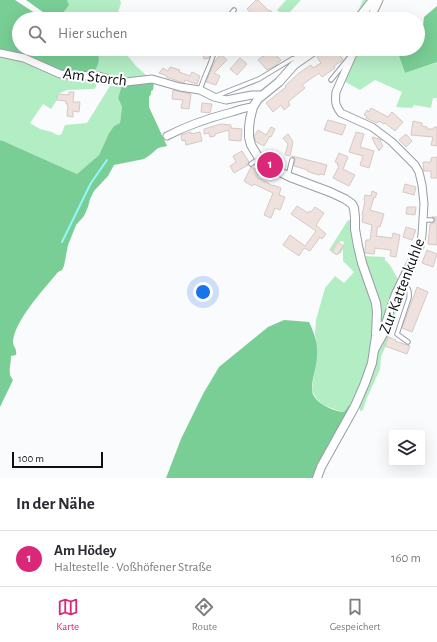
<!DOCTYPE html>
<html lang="de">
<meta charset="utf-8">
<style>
body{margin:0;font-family:"Alegreya Sans",sans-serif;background:#f7f7f7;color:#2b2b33}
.controls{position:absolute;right:12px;bottom:12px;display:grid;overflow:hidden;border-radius:4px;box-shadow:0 4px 16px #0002}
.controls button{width:36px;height:36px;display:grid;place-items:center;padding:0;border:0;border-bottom:1px solid #e1e1e2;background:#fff;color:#2b2b33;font:20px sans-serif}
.scale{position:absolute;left:12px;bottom:10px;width:91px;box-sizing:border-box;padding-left:4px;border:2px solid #0e1114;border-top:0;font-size:11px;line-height:14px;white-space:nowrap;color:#0e1114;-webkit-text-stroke:3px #fff;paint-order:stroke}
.you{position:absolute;left:203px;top:292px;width:14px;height:14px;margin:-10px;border:3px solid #fff;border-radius:50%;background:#1a73e8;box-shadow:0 0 0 6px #1a73e833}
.badge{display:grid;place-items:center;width:26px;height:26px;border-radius:50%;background:#db2777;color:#fff;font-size:13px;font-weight:700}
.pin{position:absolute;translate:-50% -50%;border:2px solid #fff;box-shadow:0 1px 4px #0006}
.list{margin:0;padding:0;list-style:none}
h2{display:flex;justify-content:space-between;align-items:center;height:52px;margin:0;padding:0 16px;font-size:17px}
h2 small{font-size:13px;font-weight:400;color:#7c7c81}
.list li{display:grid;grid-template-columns:26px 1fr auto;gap:12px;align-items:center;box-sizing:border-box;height:56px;padding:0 16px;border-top:1px solid #e1e1e2}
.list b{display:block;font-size:15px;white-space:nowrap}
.list p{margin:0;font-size:13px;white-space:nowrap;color:#7c7c81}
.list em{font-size:13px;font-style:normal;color:#7c7c81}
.icon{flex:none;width:22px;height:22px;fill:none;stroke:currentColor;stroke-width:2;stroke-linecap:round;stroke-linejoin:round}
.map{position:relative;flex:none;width:437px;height:478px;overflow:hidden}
.search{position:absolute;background:#fff;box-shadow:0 4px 16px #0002;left:12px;right:12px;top:12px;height:44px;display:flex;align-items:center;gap:10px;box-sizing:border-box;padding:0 14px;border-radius:22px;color:#7c7c81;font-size:15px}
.sheet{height:108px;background:#fff}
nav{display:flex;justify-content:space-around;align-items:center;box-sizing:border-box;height:56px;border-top:1px solid #e1e1e2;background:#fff;font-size:11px;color:#7c7c81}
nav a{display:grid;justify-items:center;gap:2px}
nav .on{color:#db2777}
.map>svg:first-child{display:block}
.green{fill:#b3edc4}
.forest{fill:#79ce95}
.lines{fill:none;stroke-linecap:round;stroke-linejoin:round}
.stream{stroke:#94f7fd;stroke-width:2}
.building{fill:#efe2de;stroke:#d5c9c4}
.service-casing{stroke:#979ea7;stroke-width:5.5}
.minor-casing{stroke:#979ea7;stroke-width:9}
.tertiary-casing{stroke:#979ea7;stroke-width:10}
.service{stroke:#fff;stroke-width:3.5}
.minor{stroke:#fff;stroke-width:7}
.tertiary{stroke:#fff;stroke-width:8}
.labels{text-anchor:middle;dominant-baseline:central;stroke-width:4;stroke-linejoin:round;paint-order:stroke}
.street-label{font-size:16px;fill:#0e1114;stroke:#fff}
</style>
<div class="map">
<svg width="437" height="478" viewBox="0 0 437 478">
<rect width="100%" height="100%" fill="#fafbfd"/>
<path class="green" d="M67 0H120L121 3 116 19H44L47 15 63 13 68 5Z
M286 0H301L288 14 286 12 283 16 277 10Z
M363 0H371L356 19H334L340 13 347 18 358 11Z
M96 49H122L136 66 147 76 131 81 93 73 99 55Z
M358 49H411L409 52 399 56 405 73 437 62V98H433L431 108 414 105 412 108 396 107 402 92 375 80 360 90 344 81Z
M0 55 98 77 96 87 94 89 67 90 58 94 57 100 51 109 43 104 30 123 40 129 52 132 57 135H61L65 125 87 123 110 86 122 85 118 98 122 107 120 123 114 126 109 133 99 155 77 174 1 140 0 141Z
M348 220 352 221 375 311 371 361 352 406 349 405 344 412H342L323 405 316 398 312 390 317 354 315 334 316 320 325 288 335 276 344 283 354 272 343 261V249L340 254 338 253 344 243 343 241H340L339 243H337L332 252 329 250Z
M363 256 385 257V260L390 265 399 281 380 337 379 319Z
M401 287 402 288 400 292 396 305 397 306 393 328 381 357 380 369 366 400 363 410 360 411V406L370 379 376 354Z"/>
<path class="forest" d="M0 0H15L44 19H19V49H96C101 59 99 64 93 73H63L0 52Z
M26 0H67L69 5 63 13 47 15Z
M437 6V62L405 73 399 56 409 52 411 49H418V40L422 34 424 17Z
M154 82 153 90 151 91V94L149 97V107L167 146 158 148 150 155 144 159 114 165 108 176 94 191 90 199 88 207 84 216 76 225 68 245 64 266 62 270 58 272C45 288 13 322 13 343 14 348 17 348 16 355L11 356C11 365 7 373 13 380L0 407V141L1 140 77 174 99 155 109 133 114 126 120 123 122 107 118 98 122 85Z
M284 320 309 322C314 332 318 344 317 355 317 366 312 378 312 389 312 402 331 410 342 412H344L349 405 352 406 314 478H166L181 439 203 394 219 367 268 327Z"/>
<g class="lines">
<path class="stream" d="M62 242 86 193 91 183 107 160"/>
</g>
<path class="building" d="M256 0H258L269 11 270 10 273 13 268 19 260 12 255 17 247 9Z
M201 49H210L211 52 209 58 204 59Z
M329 49H336L343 60 334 66 335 68 322 77 319 73 302 85 305 88 288 102 290 105 284 110 281 105 273 112 266 103 286 87 285 86 299 73 311 65 313 68 321 63 317 57Z
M271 50 281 60 275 66 267 70 258 60 263 56V57Z
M221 54 227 60 214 73 220 76 216 85 206 82 215 61Z
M240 58 247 64 237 75 230 69Z
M170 67 180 70 179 72 190 76 192 72 200 76 197 84 185 80 184 83 166 77 167 76 159 73 163 68 168 71Z
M173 90 191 94 189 109 181 108 183 100 172 99Z
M69 92H74L73 102H80L79 112 73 111V117L67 116 68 104H66V101L57 100 58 94 69 95Z
M202 103 212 104 210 113 201 112Z
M371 108 388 117 392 112 403 122 395 131 385 123 384 124 379 121 377 123 366 118 367 117 364 115 367 110 369 112Z
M328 120 346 125 342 135 324 130Z
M413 121 422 123V126L427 127V129H434V127H437V146L431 145 433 137 411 135Z
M221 124 231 125V128L242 129 241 141 229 140V130L215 134V136L210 137 209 133 204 134V129Z
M271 127 275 129 271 137 270 136 264 146 256 142 254 136 258 130 266 135Z
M191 132V134L200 132 202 141 186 145 185 140 182 141 181 135Z
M356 132 364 134 360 147 374 151 369 168 360 165 363 156 349 152Z
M288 134 293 142 290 156 285 155 288 144 283 138Z
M406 134 412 141 406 147 399 140Z
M372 137 379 139 381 140 380 141 383 146 379 151 374 142Z
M242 151 249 162 246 164 248 165 234 173 230 166 236 162 233 156Z
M339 153 348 157 343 169 355 175 349 186 333 178 339 166 337 165 338 163 335 162Z
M292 156 327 165 324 175 321 174 319 175 312 173 307 171 308 170 294 166 295 159 294 157H292Z
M437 157V178H431V171H424L423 162H431V158Z
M251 167 260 171 257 177 273 186V185L281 188 279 195 285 197 280 210 275 208 271 218 264 215 273 193 254 184 252 186 244 181Z
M405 184 416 187 414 195 403 192Z
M372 191 377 193 375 198 374 197 370 210 384 214 380 227 378 226 376 236 392 238 393 233 400 235 396 257 390 256 391 250 375 248 374 254 365 253V250L366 240H370L372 225 362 222 363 215H362L365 201 364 200 365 195 371 196Z
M297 206 308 213 309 211 311 212 315 207 324 213 316 225 326 234 322 239 320 237 310 251 304 248 299 256 283 245 290 235 305 246 316 231 291 214Z
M407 207H416L415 215 406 214Z
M432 217H437V245L428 244 430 224 434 223 435 220V218Z
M406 227 416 230 412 240 403 237Z
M338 242 343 246 337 255 332 252Z
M427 250 437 254 433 267 422 263Z
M417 287 428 292 412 332 402 328Z
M388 337 396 340 395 341 410 346 407 354 385 346Z"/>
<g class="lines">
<defs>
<path id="service" d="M227 19 234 10
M331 80 348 59
M200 90C204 76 212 63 215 49
M216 96 259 79 292 59 302 56
M251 164 260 158
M288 176 292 160
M423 220H432
M401 282C408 288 410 289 409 298L397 334 408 342"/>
<path id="minor" d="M370 19 379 0
M355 49 336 92C335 102 335 105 341 113L372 127 392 142 415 165 419 172 422 185 424 204 422 235 420 246 406 272 395 295 385 325 384 333 374 351
M0 53 24 58 60 74 80 76 95 75 120 82H126L152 79 180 87 200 90 214 97 226 100 252 95H262
M167 136C188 125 209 118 232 112 239 110 246 107 253 107"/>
<path id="tertiary" d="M358 19 373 0
M317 49 294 65 279 82 258 99 253 107 250 119 249 128V137L251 145 257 155 263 161 280 172 290 177 330 192 345 199 352 204 354 208 355 218V229L358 246 362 263 376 303 377 312 376 336 372 363 365 383 355 406 321 467 317 478"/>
</defs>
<use href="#service" class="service-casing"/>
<use href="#minor" class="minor-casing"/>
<use href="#tertiary" class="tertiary-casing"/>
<use href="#service" class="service"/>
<use href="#minor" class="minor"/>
<use href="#tertiary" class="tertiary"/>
</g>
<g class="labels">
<g class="street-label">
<text transform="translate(95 77) rotate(7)">Am Storch</text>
<text transform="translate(402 286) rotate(-69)">Zur Kattenkuhle</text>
</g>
</g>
</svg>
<div class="controls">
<button><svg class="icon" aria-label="layers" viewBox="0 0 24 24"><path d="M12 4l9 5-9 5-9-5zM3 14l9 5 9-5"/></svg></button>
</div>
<div class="scale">100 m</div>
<div class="you"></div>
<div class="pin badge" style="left:270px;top:165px">1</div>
<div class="search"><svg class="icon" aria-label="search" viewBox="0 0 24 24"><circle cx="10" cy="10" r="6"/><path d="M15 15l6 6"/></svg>Hier suchen</div>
</div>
<section class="sheet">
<h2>In der Nähe<small></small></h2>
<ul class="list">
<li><span class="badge">1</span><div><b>Am Hödey</b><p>Haltestelle · Voßhöfener Straße</p></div><em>160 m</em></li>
</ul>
</section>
<nav>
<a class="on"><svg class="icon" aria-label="map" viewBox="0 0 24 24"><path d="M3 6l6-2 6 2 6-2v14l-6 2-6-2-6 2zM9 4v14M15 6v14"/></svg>Karte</a>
<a><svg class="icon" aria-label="directions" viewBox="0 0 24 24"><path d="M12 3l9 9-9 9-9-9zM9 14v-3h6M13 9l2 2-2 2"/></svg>Route</a>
<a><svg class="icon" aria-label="saved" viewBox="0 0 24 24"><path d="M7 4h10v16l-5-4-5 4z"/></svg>Gespeichert</a>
</nav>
